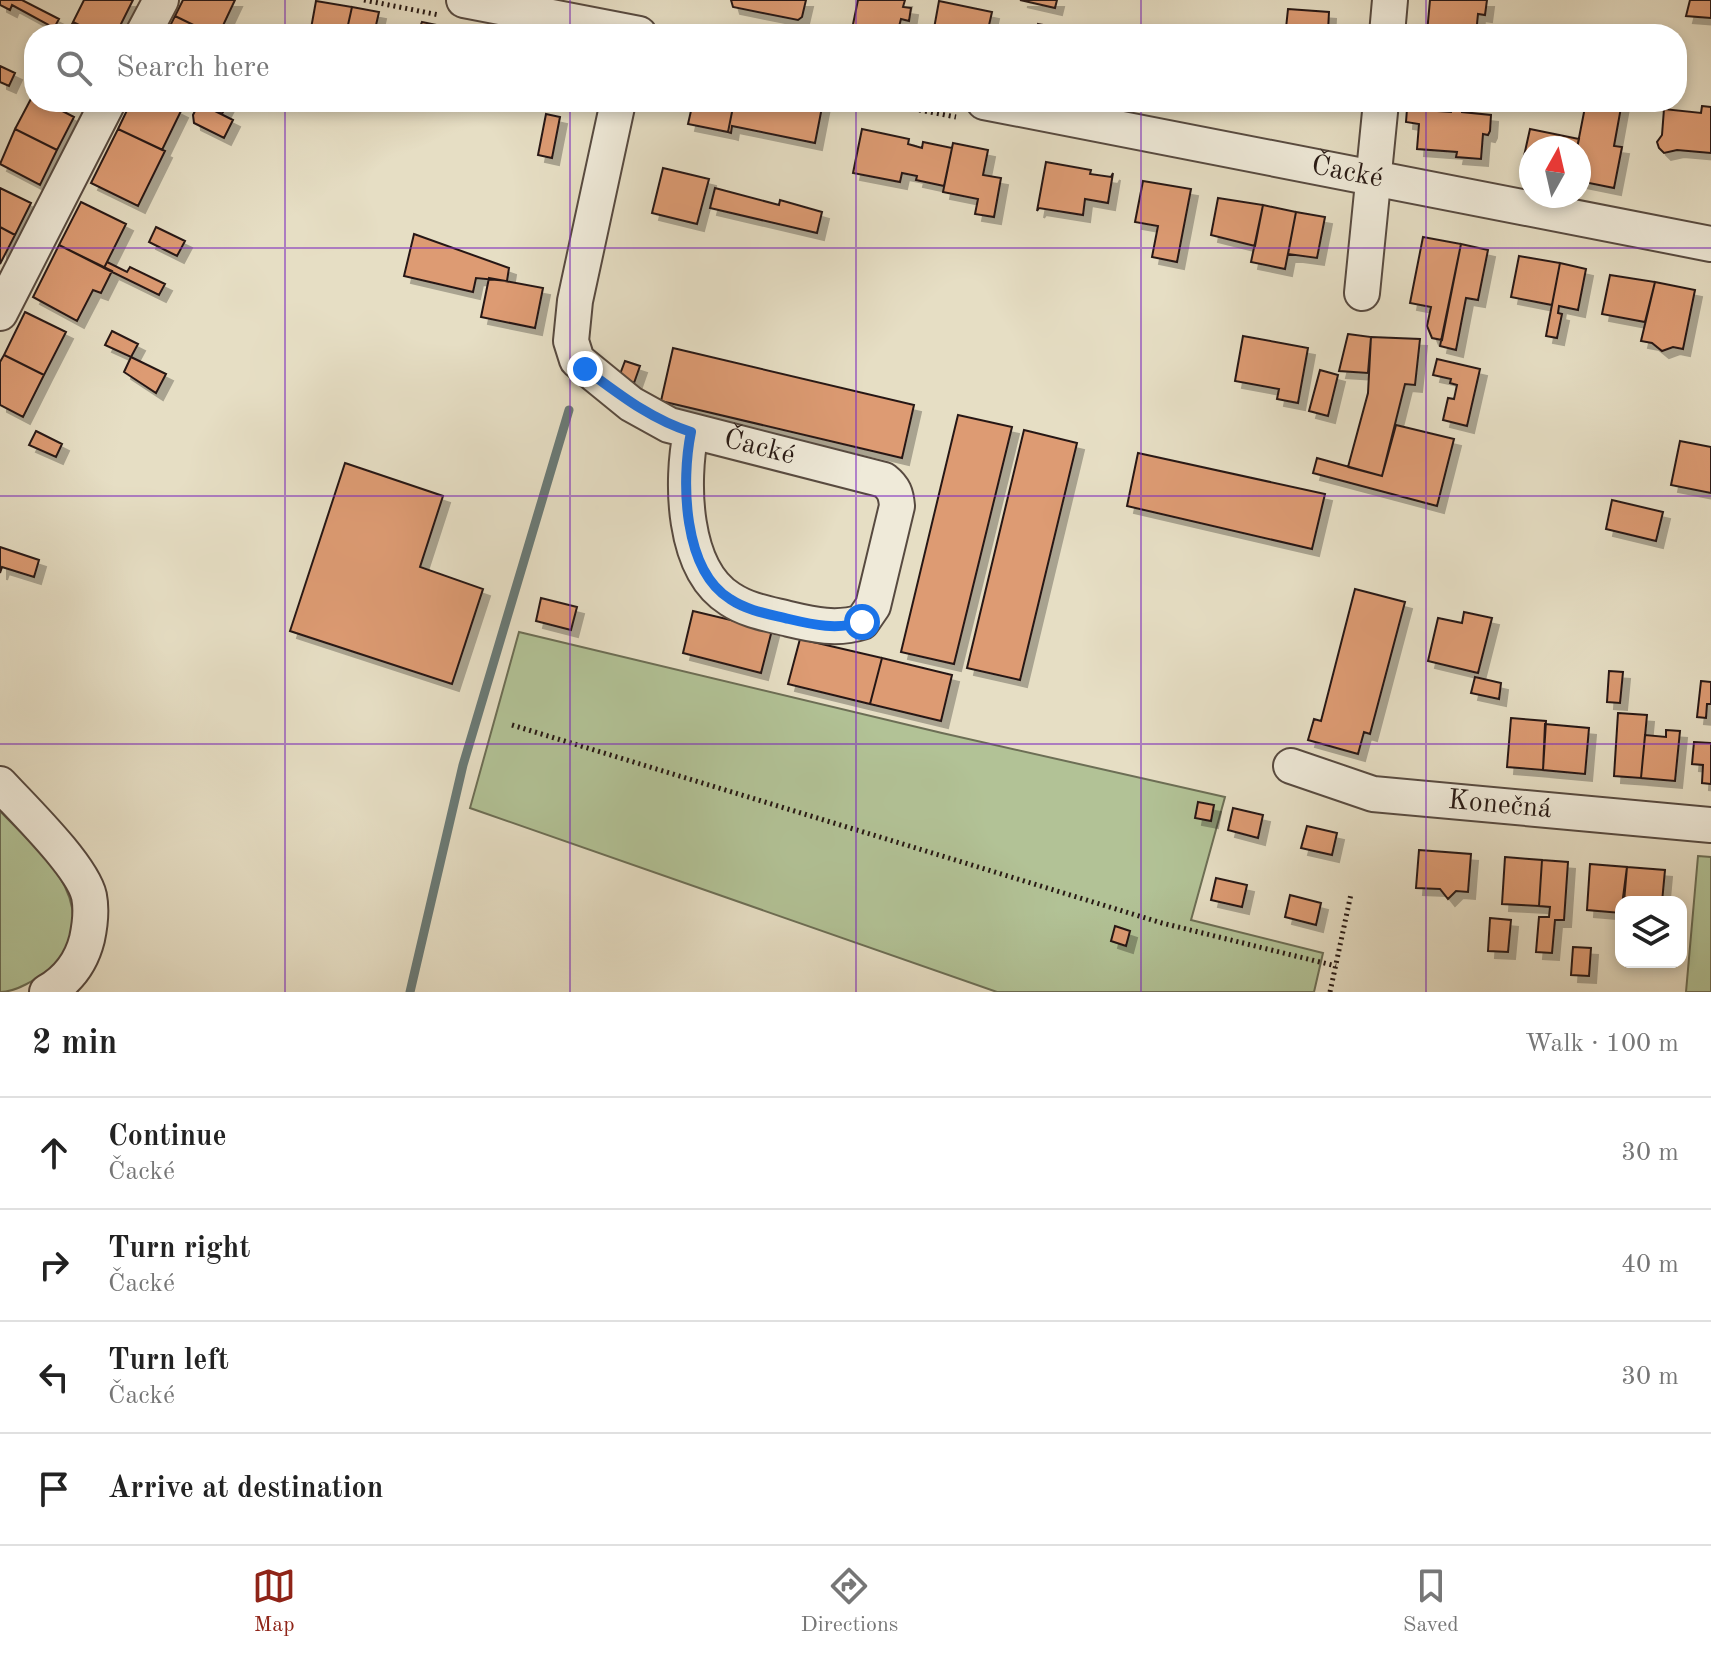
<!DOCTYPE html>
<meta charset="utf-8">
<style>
body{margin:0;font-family:"Old Standard TT",serif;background:#f2f2f2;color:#222}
.controls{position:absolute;right:24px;bottom:24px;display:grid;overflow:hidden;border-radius:16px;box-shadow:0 4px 12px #0003}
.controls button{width:72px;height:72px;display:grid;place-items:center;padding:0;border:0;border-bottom:2px solid #e0e0e0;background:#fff;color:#222;font:40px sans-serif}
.compass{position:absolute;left:1519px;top:136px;width:72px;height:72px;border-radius:50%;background:#fff;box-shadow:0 4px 12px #0003;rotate:8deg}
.stop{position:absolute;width:24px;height:24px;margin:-18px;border:6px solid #1a73e8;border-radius:50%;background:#fff}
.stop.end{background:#1a73e8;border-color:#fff;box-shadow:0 2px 8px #0008}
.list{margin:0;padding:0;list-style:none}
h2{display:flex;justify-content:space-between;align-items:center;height:104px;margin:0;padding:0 32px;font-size:34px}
h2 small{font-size:26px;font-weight:400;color:#767676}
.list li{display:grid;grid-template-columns:52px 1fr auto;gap:24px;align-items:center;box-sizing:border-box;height:112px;padding:0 32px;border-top:2px solid #e0e0e0}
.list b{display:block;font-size:30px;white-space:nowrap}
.list p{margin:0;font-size:26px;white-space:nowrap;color:#767676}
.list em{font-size:26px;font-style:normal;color:#767676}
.icon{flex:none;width:44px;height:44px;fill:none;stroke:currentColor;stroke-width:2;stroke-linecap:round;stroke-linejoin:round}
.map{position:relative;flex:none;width:1711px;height:992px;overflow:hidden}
.search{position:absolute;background:#fff;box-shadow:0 4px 12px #0003;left:24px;right:24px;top:24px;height:88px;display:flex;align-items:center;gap:20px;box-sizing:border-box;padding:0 28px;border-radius:32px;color:#767676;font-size:30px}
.sheet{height:552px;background:#fff}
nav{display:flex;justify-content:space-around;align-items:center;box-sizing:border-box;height:112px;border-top:2px solid #e0e0e0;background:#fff;font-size:22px;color:#767676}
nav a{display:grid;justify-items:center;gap:4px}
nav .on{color:#8f2418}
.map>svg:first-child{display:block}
.green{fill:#b2c296;stroke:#6c6e55;stroke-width:2}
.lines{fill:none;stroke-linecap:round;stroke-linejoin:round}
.stream{stroke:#6a7a76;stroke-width:9}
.building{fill:#dd9b73;stroke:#271914;stroke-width:2;filter:url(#shadow)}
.street-casing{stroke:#574a40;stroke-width:38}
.path{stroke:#271914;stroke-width:5;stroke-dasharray:2 4;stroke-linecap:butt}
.street{stroke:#efead9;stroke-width:34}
.route{stroke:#1a73e8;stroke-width:10}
.grid{fill:none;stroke:#7b2cbf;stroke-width:2;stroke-opacity:0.55}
.labels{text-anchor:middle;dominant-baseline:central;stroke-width:7;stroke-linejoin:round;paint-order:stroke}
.street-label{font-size:28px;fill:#271914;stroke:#efead9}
</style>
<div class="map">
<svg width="1711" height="992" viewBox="0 0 1711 992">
<defs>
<filter id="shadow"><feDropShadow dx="7" dy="7" stdDeviation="0" flood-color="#0004"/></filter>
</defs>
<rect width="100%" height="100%" fill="#e6dec4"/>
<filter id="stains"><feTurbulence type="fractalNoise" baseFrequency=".0025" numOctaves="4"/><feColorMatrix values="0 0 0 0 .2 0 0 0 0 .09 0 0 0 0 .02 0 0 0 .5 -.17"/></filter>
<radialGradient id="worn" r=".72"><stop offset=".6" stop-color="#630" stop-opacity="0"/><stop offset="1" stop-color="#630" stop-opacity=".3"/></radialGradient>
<path class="green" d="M519 632 942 733 1225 797 1191 920 1323 953 1314 992H997L470 808Z
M0 811C31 844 82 882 72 933 69 947 61 961 50 969 36 979 17 992 0 992Z
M1698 856 1711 857V992H1686Z"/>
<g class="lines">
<path class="stream" d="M410 992 463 765 569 410"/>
</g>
<path class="building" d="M0 0H22L59 19 54 28 12 5 10 10 0 5Z
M84 0H133L116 34H97L73 22Z
M183 0H235L219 34H212L175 16Z
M731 0H806L802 17 798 20 733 7Z
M858 0H905L903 7 911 8 909 21 901 19 897 34H874L852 29Z
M1020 0H1057L1055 8Z
M1430 0H1487L1485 15 1478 14 1476 34 1427 33Z
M1690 0H1711V18L1686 16Z
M316 1 352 7 346 34H310Z
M939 1 992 12 987 34H933Z
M352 7 379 12 374 34H346Z
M1288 9 1329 12 1328 31 1286 28Z
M175 16 212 34H166Z
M73 22 97 34H67Z
M422 22 471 32V34H417Z
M1038 24 1086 33V34H1036Z
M0 66 15 73 9 86 0 82Z
M33 95 34 102H45L74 117 57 150 15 129Z
M131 102H163L181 111 162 150 118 129Z
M198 102H228L222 114Z
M693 102H734L728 132 688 124Z
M734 102H823L815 143 732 126 731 133 728 132Z
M1586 102H1622L1614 146 1622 147 1614 188 1579 181V148H1577Z
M199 103 233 120 224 138 194 123 193 115Z
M1452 106 1462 107V112L1491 115 1490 131 1488 135 1483 134 1481 159 1456 157 1457 152 1417 149 1419 124 1406 122 1407 109 1451 112Z
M1702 106 1711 107V153L1677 150 1664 153 1659 148 1657 142 1662 135 1664 109 1701 113Z
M546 114 560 117 552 158 538 155Z
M15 129 57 150 40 185 0 164Z
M118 129 165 151 138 206 91 183Z
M862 129 909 139 908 144 922 148 923 142 952 148 944 186 916 180 917 176 902 173 900 182 853 173Z
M1530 129 1579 139 1577 148H1531V167L1522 165Z
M953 143 988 150 983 175 1001 178 994 217 975 214 978 199 943 192Z
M1046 162 1091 170 1090 174 1111 177 1113 173 1108 203 1085 199 1083 215 1039 208 1037 211Z
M663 168 709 179 697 224 652 213Z
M1143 181 1191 189 1177 262 1152 257 1158 226 1135 222Z
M0 188 31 203 15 235 0 227Z
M715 188 779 205 780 200 822 212 817 233 710 208Z
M1218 198 1263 205 1255 246 1211 235Z
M81 202 126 224 104 268 59 245Z
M1263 205 1296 212 1285 269 1251 262Z
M1296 212 1325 217 1317 258 1288 254Z
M0 227 15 235 0 264Z
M156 227 185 241 177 256 149 242Z
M414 234 509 268 507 281 476 278 473 292 404 276Z
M1423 237 1461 244 1442 340 1432 338 1427 326 1431 307 1410 303Z
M1461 244 1488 250 1478 300 1466 298 1456 350 1440 346Z
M59 245 112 271 101 293 93 290 77 321 33 297Z
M1519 256 1560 263 1552 305 1511 297Z
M107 262 127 272 130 267 165 284 159 295 104 268Z
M1560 263 1586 269 1578 310 1559 306 1558 313 1562 314 1557 338 1546 336Z
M1610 275 1655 282 1645 322 1602 314Z
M489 278 543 288 535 328 481 317Z
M1655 282 1695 290 1683 349 1673 347 1662 351 1652 343 1641 341Z
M25 312 66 332 44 375 4 355Z
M112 331 138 344 131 357 105 345Z
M1348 334 1371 337 1368 373 1339 371Z
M1243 336 1308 348 1298 403 1277 399 1279 389 1235 381Z
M1371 337 1420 339 1415 385 1405 384 1382 476 1348 467 1368 393Z
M673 348 914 405 902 458 661 401Z
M4 355 44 375 23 417 0 405V362Z
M131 357 166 374 156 393 124 372Z
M1437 359 1480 369 1467 426 1443 420 1448 398 1454 399 1457 385 1450 383 1451 379 1433 375Z
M625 361 640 366 634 383 619 377Z
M1320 370 1338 375 1328 416 1309 411Z
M958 415 1012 427 954 664 901 652Z
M1396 425 1454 439 1437 506 1313 473 1317 458 1382 476Z
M1024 430 1077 443 1020 680 967 668Z
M36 431 62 444 56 457 29 445Z
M1680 441 1711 447V493L1671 485Z
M1138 453 1325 494 1312 549 1127 506Z
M345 463 443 496 420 567 483 589 452 684 290 631Z
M1612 500 1663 512 1656 541 1606 529Z
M0 547 39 560 34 577 2 567 0 573Z
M1355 589 1405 602 1370 734 1364 732 1358 754 1308 740 1314 719 1321 721Z
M541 598 577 607 571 630 536 621Z
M693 611 772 630 761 673 683 653Z
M1464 612 1492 618 1478 673 1428 661 1438 618 1462 623Z
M800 639 882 658 870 704 788 684Z
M882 658 952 675 941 721 870 704Z
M1609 671 1623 672 1620 703 1607 702Z
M1475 677 1501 683 1499 699 1471 693Z
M1701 681 1711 682V704H1707L1706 718 1697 717Z
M1618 713 1647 715 1641 778 1614 776Z
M1511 718 1546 721 1543 770 1507 767Z
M1545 724 1589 728 1585 774 1543 770Z
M1666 730 1680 731 1675 781 1641 778 1645 735 1666 737Z
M1694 742 1711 743V784L1702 783 1703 765 1692 764Z
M1198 802 1214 805 1211 821 1195 818Z
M1233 808 1263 815 1258 838 1228 830Z
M1307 826 1337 833 1332 855 1301 848Z
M1419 850 1471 854 1468 892 1456 891 1448 899 1440 889 1416 888Z
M1505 857 1542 860 1539 906 1502 904Z
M1542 860 1568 862 1564 920H1555L1552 953 1536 952 1539 917H1549L1550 907 1539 906Z
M1590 864 1627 867 1621 913 1587 910Z
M1627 867 1665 870 1662 902H1624Z
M1216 878 1247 885 1242 907 1211 900Z
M1290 895 1321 903 1316 925 1285 917Z
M1490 918 1511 920 1508 952 1488 951Z
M1115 926 1130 931 1126 946 1111 941Z
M1573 947 1591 948 1589 976 1571 975Z"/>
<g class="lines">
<defs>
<g id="street">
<path d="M464 0 639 34"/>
<path d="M143 34 161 0"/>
<path d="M1387 34 1390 0"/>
<path id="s1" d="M618 102 575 301 571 341 577 360 631 404 669 425 884 480C894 488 896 494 897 506L873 606 862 622C837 630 814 625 789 619 769 614 748 611 730 599 682 569 681 481 691 432"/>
<path id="s2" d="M984 102 1711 244"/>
<path d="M1362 293 1381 102"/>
<path d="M0 313 108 102"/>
<path id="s3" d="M1291 766 1373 794 1711 825"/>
<path d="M0 784C23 809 82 866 89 896 92 911 90 925 87 939 81 963 68 980 47 992"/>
</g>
</defs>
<use href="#street" class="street-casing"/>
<path class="path" d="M364 0 439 15
M878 102 956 117
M512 725 1162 923 1336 966
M1330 992 1351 894"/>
<use href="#street" class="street"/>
</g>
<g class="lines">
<path class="route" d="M585 369C619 394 650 419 691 432 681 481 683 570 730 599 748 611 769 614 789 619 814 625 837 630 862 622"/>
</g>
<path class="grid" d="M285 0V34M570 0V34M856 0V34M1141 0V34M1426 0V34M285 102V992M570 102V992M856 102V992M1141 102V992M1426 102V992M0 248H1711M0 496H1711M0 744H1711"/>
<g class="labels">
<g class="street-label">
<text stroke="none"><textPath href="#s2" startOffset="370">Čacké</textPath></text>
<text stroke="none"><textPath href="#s1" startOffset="470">Čacké</textPath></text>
<text stroke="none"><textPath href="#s3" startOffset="214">Konečná</textPath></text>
</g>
</g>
<rect width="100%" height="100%" filter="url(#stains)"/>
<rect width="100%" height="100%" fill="url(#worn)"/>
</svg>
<div class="controls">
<button><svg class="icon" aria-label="layers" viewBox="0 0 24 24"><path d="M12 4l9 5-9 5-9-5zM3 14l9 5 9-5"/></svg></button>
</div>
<svg class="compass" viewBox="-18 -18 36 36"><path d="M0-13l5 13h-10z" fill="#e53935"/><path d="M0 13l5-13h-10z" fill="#767676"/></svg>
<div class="stop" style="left:862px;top:622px"></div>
<div class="stop end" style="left:585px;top:369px"></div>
<div class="search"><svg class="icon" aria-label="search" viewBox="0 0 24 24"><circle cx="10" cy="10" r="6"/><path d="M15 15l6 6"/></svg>Search here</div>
</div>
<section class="sheet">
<h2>2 min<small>Walk · 100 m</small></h2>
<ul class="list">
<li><svg class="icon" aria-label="ahead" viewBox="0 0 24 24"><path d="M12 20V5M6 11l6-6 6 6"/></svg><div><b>Continue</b><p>Čacké</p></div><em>30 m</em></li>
<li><svg class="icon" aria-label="right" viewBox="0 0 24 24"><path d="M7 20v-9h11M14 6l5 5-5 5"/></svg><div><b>Turn right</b><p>Čacké</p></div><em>40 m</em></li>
<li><svg class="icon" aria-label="left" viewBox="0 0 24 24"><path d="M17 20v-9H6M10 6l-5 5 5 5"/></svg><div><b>Turn left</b><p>Čacké</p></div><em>30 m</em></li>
<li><svg class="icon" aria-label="arrive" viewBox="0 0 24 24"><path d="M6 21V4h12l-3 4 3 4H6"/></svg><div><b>Arrive at destination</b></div></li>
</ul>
</section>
<nav>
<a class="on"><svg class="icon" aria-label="map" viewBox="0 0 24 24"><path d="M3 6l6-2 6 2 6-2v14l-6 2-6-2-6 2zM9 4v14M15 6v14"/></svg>Map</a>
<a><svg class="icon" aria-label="directions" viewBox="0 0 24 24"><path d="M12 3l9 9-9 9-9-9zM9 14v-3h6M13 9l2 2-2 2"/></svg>Directions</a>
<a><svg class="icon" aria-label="saved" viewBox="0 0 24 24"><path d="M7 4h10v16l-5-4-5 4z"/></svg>Saved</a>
</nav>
